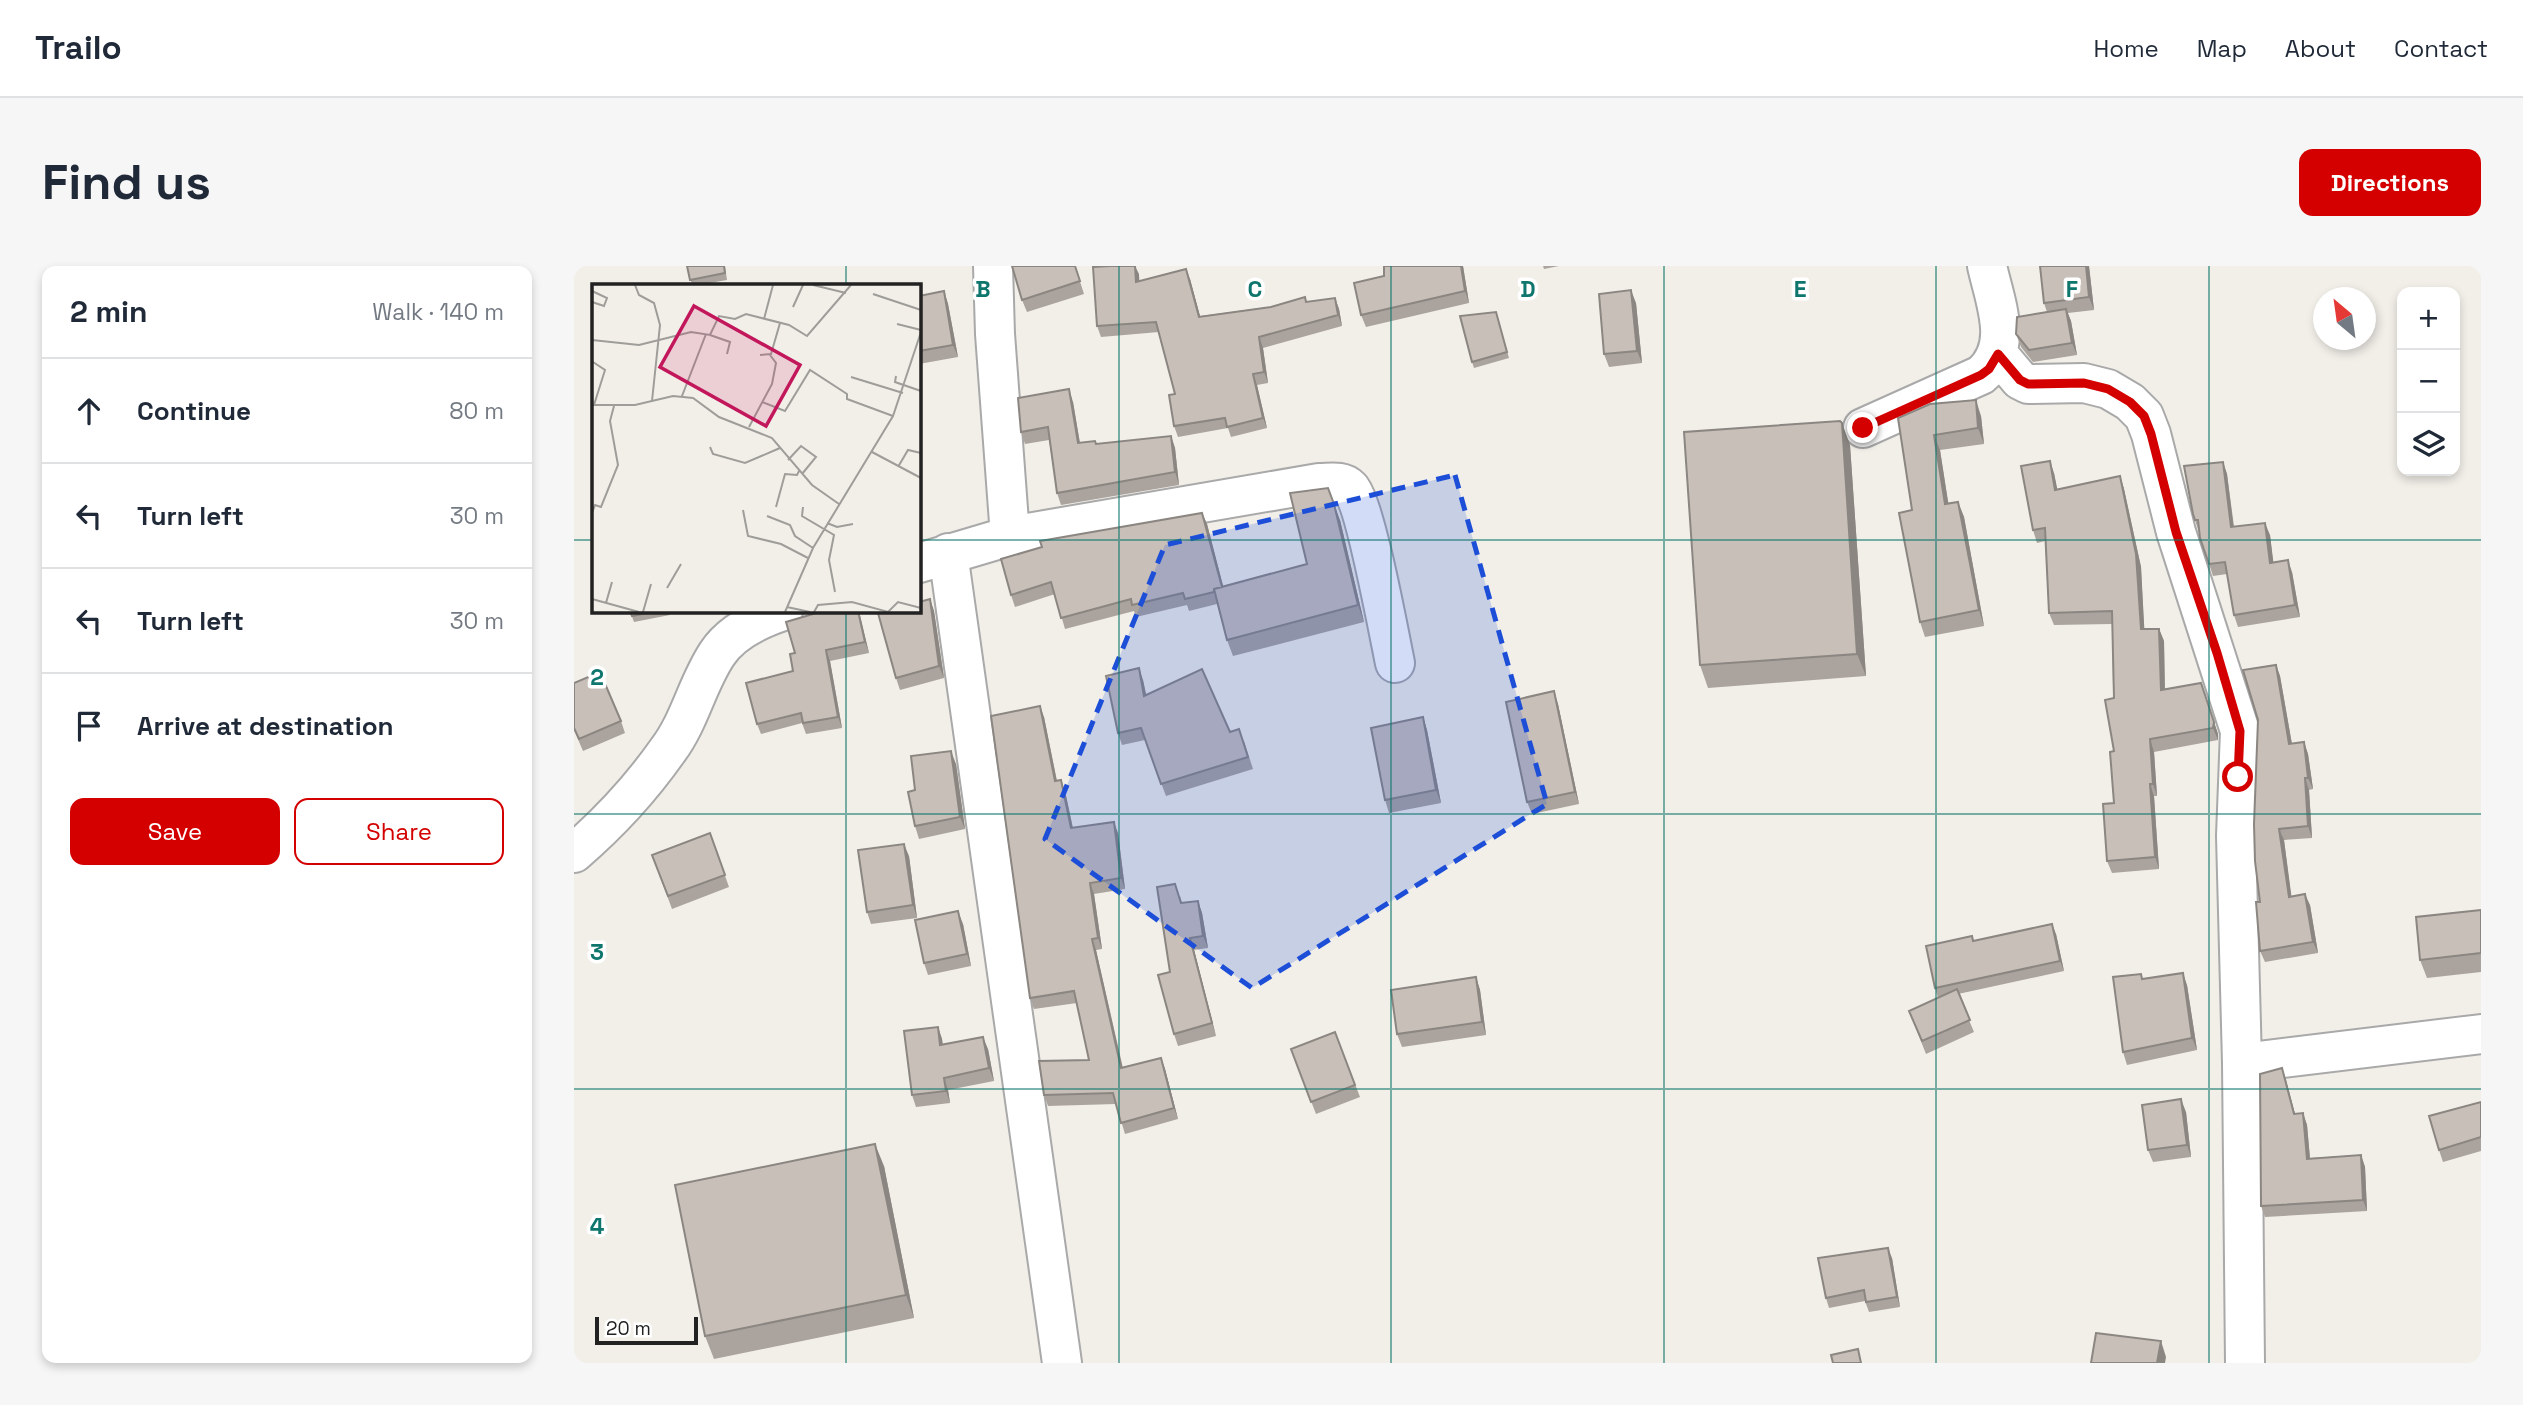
<!DOCTYPE html>
<meta charset="utf-8">
<style>
body{margin:0;font-family:"Space Grotesk",sans-serif;background:#f6f6f7;color:#1f2937}
.controls{position:absolute;right:21px;top:21px;display:grid;overflow:hidden;border-radius:14px;box-shadow:0 4px 10px #0003}
.controls button{width:63px;height:63px;display:grid;place-items:center;padding:0;border:0;border-bottom:2px solid #e0e1e3;background:#fff;color:#1f2937;font:35px sans-serif}
.compass{position:absolute;left:1739px;top:21px;width:63px;height:63px;border-radius:50%;background:#fff;box-shadow:0 4px 10px #0003;rotate:331deg}
.scale{position:absolute;left:21px;bottom:18px;width:103px;box-sizing:border-box;padding-left:7px;border:4px solid #222;border-top:0;font-size:19px;line-height:24px;white-space:nowrap;color:#222;-webkit-text-stroke:5px #fff;paint-order:stroke}
.stop{position:absolute;width:21px;height:21px;margin:-16px;border:5px solid #d40000;border-radius:50%;background:#fff}
.stop.end{background:#d40000;border-color:#fff;box-shadow:0 2px 7px #0008}
.list{margin:0;padding:0;list-style:none}
h2{display:flex;justify-content:space-between;align-items:center;height:91px;margin:0;padding:0 28px;font-size:30px}
h2 small{font-size:23px;font-weight:400;color:#747a83}
.list li{display:grid;grid-template-columns:46px 1fr auto;gap:21px;align-items:center;box-sizing:border-box;height:105px;padding:0 28px;border-top:2px solid #e0e1e3}
.list b{display:block;font-size:26px;white-space:nowrap}
.list em{font-size:23px;font-style:normal;color:#747a83}
.actions{display:flex;gap:14px;padding:21px 28px}
.actions a{flex:1;padding:16px 0;border:2px solid #d40000;border-radius:14px;text-align:center;font-size:24px;color:#d40000}
.actions .main{background:#d40000;color:#fff}
.icon{flex:none;width:38px;height:38px;fill:none;stroke:currentColor;stroke-width:2;stroke-linecap:round;stroke-linejoin:round}
.map{position:relative;flex:none;width:1907px;height:1097px;overflow:hidden;border-radius:14px}
header{display:flex;align-items:center;gap:42px;box-sizing:border-box;height:98px;padding:0 35px;background:#fff;border-bottom:2px solid #e0e1e3}
header strong{font-size:33px}
nav{display:flex;gap:38px;margin-inline-start:auto;font-size:24px}
.intro{display:flex;align-items:center;justify-content:space-between;box-sizing:border-box;height:168px;padding:0 42px}
h1{margin:0;font-size:49px}
.button{padding:18px 32px;border-radius:14px;background:#d40000;color:#fff;font-size:24px;font-weight:700}
main{display:flex;gap:42px;padding:0 42px}
aside{flex:1;background:#fff;border-radius:14px;box-shadow:0 4px 10px #0003}
.map>svg:first-child{display:block}
.lines{fill:none;stroke-linecap:round;stroke-linejoin:round}
.minor-casing{stroke:#a9a9a9;stroke-width:42}
.minor{stroke:#fff;stroke-width:38}
.wall{fill:#aba49e}
.shaded-wall{fill:#8b8681}
.building{fill:#c7bfb8;stroke:#8b8681;stroke-width:2}
.route{stroke:#d40000;stroke-width:9}
.marked{fill:#1d4ed8;fill-opacity:0.2;stroke:#1d4ed8;stroke-width:5;stroke-dasharray:14 9;stroke-linejoin:round}
.grid{fill:none;stroke:#0f766e;stroke-width:2;stroke-opacity:0.55}
.inset-road{fill:none;stroke:#9f9d99;stroke-width:2}
.view{fill:#c2185b;fill-opacity:0.15;stroke:#c2185b;stroke-width:3.5}
.inset-edge{fill:none;stroke:#222;stroke-width:3.5}
.grid-label{font-size:23px;text-anchor:middle;font-weight:bold;fill:#0f766e;stroke:#fff;stroke-width:7;stroke-linejoin:round;paint-order:stroke}
</style>
<header>
<strong>Trailo</strong>
<nav><a>Home</a><a>Map</a><a>About</a><a>Contact</a></nav>
</header>
<div class="intro"><h1>Find us</h1><a class="button">Directions</a></div>
<main>
<aside>
<h2>2 min<small>Walk · 140 m</small></h2>
<ul class="list">
<li><svg class="icon" aria-label="ahead" viewBox="0 0 24 24"><path d="M12 20V5M6 11l6-6 6 6"/></svg><div><b>Continue</b></div><em>80 m</em></li>
<li><svg class="icon" aria-label="left" viewBox="0 0 24 24"><path d="M17 20v-9H6M10 6l-5 5 5 5"/></svg><div><b>Turn left</b></div><em>30 m</em></li>
<li><svg class="icon" aria-label="left" viewBox="0 0 24 24"><path d="M17 20v-9H6M10 6l-5 5 5 5"/></svg><div><b>Turn left</b></div><em>30 m</em></li>
<li><svg class="icon" aria-label="arrive" viewBox="0 0 24 24"><path d="M6 21V4h12l-3 4 3 4H6"/></svg><div><b>Arrive at destination</b></div></li>
</ul>
<div class="actions"><a class="main">Save</a><a>Share</a></div>
</aside>
<div class="map">
<svg width="1907" height="1097" viewBox="0 0 1907 1097">
<rect width="100%" height="100%" fill="#f2efe9"/>
<g class="lines">
<defs>
<path id="minor" d="M1424 88 1446 114 1454 118 1510 117 1534 123 1556 136 1570 150 1577 168 1602 266 1666 465 1662 570 1668 797 1671 1097
M1289 162 1407 109C1441 81 1421 36 1413 0
M436 270 745 217C756 217 768 214 776 222 791 237 815 368 821 397
M374 287 488 1097
M345 297 436 270 421 68 419 0
M0 587C35 557 68 521 94 484 116 455 123 418 143 388 157 366 185 353 209 345
M1668 797 1907 768"/>
</defs>
<use href="#minor" class="minor-casing"/>
<use href="#minor" class="minor"/>
</g>
<path class="wall" d="M113 0H151L153 14 124 19H118Z
M501 0 510 28 453 46 448 34Z
M810 0H889L895 37 792 61 787 49 810 10Z
M969 0H985L970 3Z
M1515 0 1520 44 1494 47 1497 55 1503 89 1459 96 1447 81 1442 68 1473 46 1470 37Z
M565 8V15L616 13 626 50 761 32 765 43 768 60 689 82 694 117 683 119 693 162 657 171 654 162 604 171 600 160 601 128 585 66 527 71 523 60Z
M370 25 374 38 384 91 345 98V30Z
M1062 37 1068 97 1035 101 1030 88Z
M922 46 935 92 900 102 898 96Z
M499 136 506 177 523 178 597 170 601 182 605 219 487 239 483 227 475 174 451 178 447 166Z
M1356 138 1407 150 1410 178 1366 184 1374 237 1384 236 1390 251 1410 360 1351 371 1346 356 1338 244Z
M1276 179 1292 410 1134 422 1126 399Z
M1649 196 1653 208 1660 260 1696 269 1699 296 1718 306 1726 351 1664 361 1660 349 1653 308 1639 310 1619 248Z
M1480 207 1483 224 1546 210 1550 223 1567 301 1570 363H1585L1590 375 1591 423 1631 429 1644 468V474L1580 486 1583 530H1580L1585 603 1538 607 1533 595 1540 537V485L1538 358 1480 359 1475 347 1471 275 1463 277 1459 264Z
M628 247 633 258 649 320 733 298 766 254 790 356 659 390 653 374 643 338 615 345 613 339 562 351 560 345 491 363 481 328 441 341 437 329Z
M356 333 360 345 370 412 326 424 322 412Z
M56 345H95L96 349 60 356Z
M284 345 295 387 256 395 268 462 232 468 228 457 187 468 183 458 219 405 221 387Z
M1702 399 1706 410 1718 478 1730 476 1734 488 1739 523 1735 524 1738 572 1710 574 1717 630 1736 639 1744 687 1691 696 1686 685 1684 454Z
M569 414 572 429 656 466 670 475 679 503 592 530 571 474 548 479 544 467Z
M0 417 47 455 51 467 9 485 0 464Z
M984 438 1005 538 958 548 953 536Z
M470 451 483 515 487 514 491 525 499 562 544 567 551 623 520 628 528 683 522 684 549 802 587 792 591 803 604 853 551 868 542 838 474 840 470 829 515 794 503 737 460 743 456 732Z
M849 451 853 464 867 537 815 547 811 534Z
M382 498 391 563 345 573 341 560V524Z
M136 567 155 621 98 643 78 589Z
M335 590 343 652 297 658 293 646Z
M606 630 608 637 624 635 628 647 634 682 620 684 642 770 604 780 600 768 596 706Z
M1907 644V706L1853 712 1846 694Z
M389 658 397 700 354 709 350 697Z
M1482 668 1490 705 1384 728 1400 766 1352 788 1335 745 1364 732 1361 722 1398 670 1400 675Z
M902 711 906 724 912 769 828 781 823 768Z
M1569 713 1613 719 1623 784 1553 799 1549 786Z
M364 761 368 773 369 779 414 783 420 815 374 824 376 837 342 841 338 829Z
M761 766 786 831 742 848 717 783Z
M1708 802 1721 848 1729 847 1733 859 1736 892 1787 889 1791 901 1793 945 1691 951 1687 940Z
M1907 836V885L1869 896 1865 884Z
M1612 846 1617 891 1579 896 1574 884Z
M310 900 340 1052 140 1093 131 1070Z
M1318 992 1326 1041 1295 1046 1291 1035 1255 1042 1252 1032Z"/>
<path class="shaded-wall" d="M561 0 565 8 566 27 562 16Z
M887 0H889L895 37 891 25Z
M1512 0H1515L1520 44 1515 31Z
M612 3 616 13 629 61 625 51Z
M1057 24 1062 37 1068 97 1063 85Z
M370 25 374 38 384 91 379 79Z
M761 32 765 43 768 60 764 49Z
M1492 43 1497 55 1503 89 1498 77Z
M685 71 689 82 694 117 690 106Z
M679 108 683 119 693 162 689 152Z
M495 123 499 136 508 190 504 177Z
M1402 134 1407 150 1410 178 1404 162Z
M1268 157 1276 179 1292 410 1283 388Z
M1360 169 1366 184 1377 254 1371 238Z
M597 170 601 182 605 219 601 206Z
M1476 195 1480 207 1486 236 1481 224Z
M1649 196 1653 208 1661 273 1657 261Z
M1546 210 1550 223 1567 301 1571 375 1567 363Z
M1384 236 1390 251 1410 360 1405 344Z
M760 238 766 254 790 356 784 339Z
M628 247 633 258 653 335 649 323Z
M1691 257 1696 269 1701 309 1696 297Z
M1714 294 1718 306 1726 351 1721 339Z
M356 333 360 345 370 412 365 400Z
M284 345H285L295 387 291 376Z
M1585 363 1590 375 1591 436 1587 424Z
M252 384 256 395 268 462 264 451Z
M1702 399 1706 410 1720 490 1715 478Z
M565 402 569 414 575 442 570 430Z
M980 425 984 438 1005 538 1001 526Z
M1631 429 1644 468V474L1639 462Z
M466 440 470 451 485 526 481 515Z
M849 451 853 464 867 537 862 524Z
M1576 473 1580 486 1583 530 1579 518Z
M1730 476 1734 488 1739 523 1734 512Z
M377 485 382 498 391 563 386 551Z
M1731 512 1735 524 1738 572 1734 560Z
M487 514 491 525 501 573 497 562Z
M1576 518 1580 530 1585 603 1581 591Z
M540 556 544 567 551 623 547 612Z
M1705 563 1710 574 1719 642 1715 631Z
M330 578 335 590 343 652 339 639Z
M516 617 520 628 528 683 524 672Z
M1731 628 1736 639 1744 687 1739 676Z
M624 635 628 647 634 682 629 670Z
M384 645 389 658 397 700 393 688Z
M1478 658 1482 668 1490 705 1486 695Z
M616 672 620 684 642 770 638 757Z
M518 673 522 684 551 813 547 802Z
M1609 707 1613 719 1623 784 1618 772Z
M902 711 906 724 912 769 908 756Z
M364 761 368 773 370 792 366 779Z
M409 771 414 783 420 815 415 802Z
M587 792 591 803 604 853 600 842Z
M1708 802 1712 814 1724 859 1720 848Z
M370 812 374 824 376 837 372 825Z
M1607 833 1612 846 1617 891 1613 879Z
M1729 847 1733 859 1737 904 1733 893Z
M301 878 310 900 340 1052 332 1029Z
M1787 889 1791 901 1793 945 1789 934Z
M1314 982 1318 992 1326 1041 1323 1031Z
M1587 1075 1592 1091 1591 1097H1583Z"/>
<path class="building" d="M113 0H150L151 7 116 14Z
M438 0H501L506 15 448 34Z
M536 0H561L562 16 612 3 625 51 697 41 731 31 732 36 761 32 764 49 685 71 690 106 679 108 689 152 653 161 651 152 600 160 595 129 601 128 582 56 523 60 519 1Z
M810 0H887L891 25 787 49 780 17 810 10Z
M1466 0H1512L1515 31 1470 37Z
M1057 24 1063 85 1030 88 1025 28Z
M370 25 379 79 345 85V30Z
M1492 43 1498 77 1455 84 1442 68 1443 51Z
M922 46 933 86 898 96 886 50Z
M495 123 504 177 521 175 522 178 597 170 601 206 483 227 474 161 447 166 444 132Z
M1402 134 1404 162 1360 169 1371 238 1384 236 1405 344 1346 356 1325 247 1338 244 1324 152 1356 138Z
M1266 155 1268 157 1283 388 1126 399 1110 166Z
M1476 195 1481 224 1546 210 1562 288 1567 363H1585L1587 424 1627 417 1640 456 1639 462 1576 473 1579 518H1576L1581 591 1533 595 1529 538 1540 537 1536 486 1540 485 1531 434 1540 432 1538 345 1475 347 1471 262 1459 264 1447 200Z
M1649 196 1657 261 1691 257 1696 297 1714 294 1721 339 1660 349 1651 296 1635 298 1626 272 1624 254H1621L1619 248 1610 200Z
M754 222 760 238 784 339 653 374 640 323 733 298 716 227Z
M628 247 648 321 640 323V326L611 333 609 327 558 339 557 333 487 352 477 316 437 329 427 293 468 281 466 275Z
M356 333 365 400 322 412 304 347 312 345H345V336Z
M56 345H83L58 350Z
M249 345H284L291 376 252 384 264 451 229 457 227 447 183 458 172 417 219 405 216 388 221 387 212 356Z
M1702 399 1715 478 1730 476 1734 512H1731L1734 560 1705 563 1715 631 1731 628 1739 676 1686 685 1682 636H1686L1681 595 1680 558 1684 454 1669 404Z
M565 402 570 430 628 403 656 466 665 463 674 491 587 518 567 462 544 467 532 410Z
M26 406 47 455 5 473 0 462V417Z
M980 425 1001 526 953 536 932 436Z
M466 440 481 515 487 514 497 562 540 556 547 612 516 617 524 672 518 673 547 802 587 792 600 842 547 857 539 827 470 829 465 795 515 794 500 725 456 732 417 450Z
M849 451 862 524 811 534 797 462Z
M377 485 386 551 341 560 334 526 341 524 337 490Z
M136 567 151 609 94 630 78 589Z
M330 578 339 639 293 646 284 584Z
M601 618 607 637 624 635 629 670 616 672 638 757 600 768 584 709 596 706 583 621Z
M1907 644V687L1846 694 1842 651Z
M384 645 393 688 350 697 341 654Z
M1478 658 1486 695 1361 722 1352 680 1398 670 1399 675Z
M1609 707 1618 772 1549 786 1539 711 1567 708 1568 713Z
M902 711 908 756 823 768 817 724Z
M1383 723 1396 754 1348 775 1335 745Z
M364 761 366 779 409 771 415 802 370 812 372 825 338 829 330 765Z
M761 766 781 819 737 836 717 783Z
M1708 802 1720 848 1729 847 1733 893 1787 889 1789 934 1687 940 1686 808Z
M1607 833 1613 879 1574 884 1568 839Z
M1907 836V871L1865 884 1855 850Z
M301 878 332 1029 131 1070 101 919Z
M1314 982 1323 1031 1292 1036 1290 1024 1252 1032 1244 992Z
M1522 1067 1587 1075 1583 1097H1517Z
M1284 1083 1287 1097H1259L1257 1089Z"/>
<g class="lines">
<path class="route" d="M1289 162 1407 109 1415 103 1424 88 1446 114 1454 118 1510 117 1534 123 1556 136 1570 150 1577 168 1602 266 1643 387 1666 465 1664 511"/>
</g>
<path class="marked" d="M881 209 973 538 678 722 471 573 591 279Z"/>
<path class="grid" d="M272 0V19M545 0V1097M817 0V1097M1090 0V1097M1362 0V1097M1635 0V1097M0 274H19M345 274H1907M272 345V1097M0 548H1907M0 823H1907"/>
<g transform="translate(18 18)">
<rect width="329" height="329" fill="#f2efe9"/>
<path class="inset-road" d="M43 1 47 11 62 19 68 41 60 117M221 1 254 9M0 7 15 14 12 22 0 18M281 10 329 26M201 23 211 1M172 35 181 1M305 40 329 46M118 51 138 58 135 70M0 56 47 61 99 48 118 51 127 32 143 35 154 30 197 41 215 52 259 1M168 71 179 70 188 39M1 78 13 86 2 121M304 92 303 98 329 107M259 93 311 109M90 112 114 50M170 118 193 127 218 86 255 110V115L301 132M0 121H43L81 112 101 114 127 133 180 154 220 201 247 220M157 143 180 100 184 79 178 71M118 163 121 170 153 179 188 164M280 168 329 194M196 176 209 162 224 173 210 190M306 183 316 166 329 169M184 223 193 190 205 191 207 187M211 223 210 232 242 251 237 276 243 308M151 226 156 252 189 260 216 274M0 229 3 221 9 223 26 181 18 137 22 122M175 232 198 241 203 252 221 264M235 239 245 243 261 240M75 304 89 280M0 315 47 328M14 319 20 298M195 323 218 328M51 328 59 300M193 328 221 264 301 132 329 48M222 328 226 321 260 318 296 328 306 318 329 324"/>
<path class="view" d="M102 22 208 81 174 142 68 83Z"/>
<rect width="329" height="329" class="inset-edge"/>
</g>
<g class="grid-label">
<text x="409" y="31">B</text>
<text x="681" y="31">C</text>
<text x="954" y="31">D</text>
<text x="1226" y="31">E</text>
<text x="1498" y="31">F</text>
<text x="23" y="419">2</text>
<text x="23" y="694">3</text>
<text x="23" y="968">4</text>
</g>
</svg>
<div class="controls">
<button>+</button>
<button>−</button>
<button><svg class="icon" aria-label="layers" viewBox="0 0 24 24"><path d="M12 4l9 5-9 5-9-5zM3 14l9 5 9-5"/></svg></button>
</div>
<svg class="compass" viewBox="-18 -18 36 36"><path d="M0-13l5 13h-10z" fill="#e53935"/><path d="M0 13l5-13h-10z" fill="#747a83"/></svg>
<div class="scale">20 m</div>
<div class="stop" style="left:1664px;top:511px"></div>
<div class="stop end" style="left:1289px;top:162px"></div>
</div>
</main>
